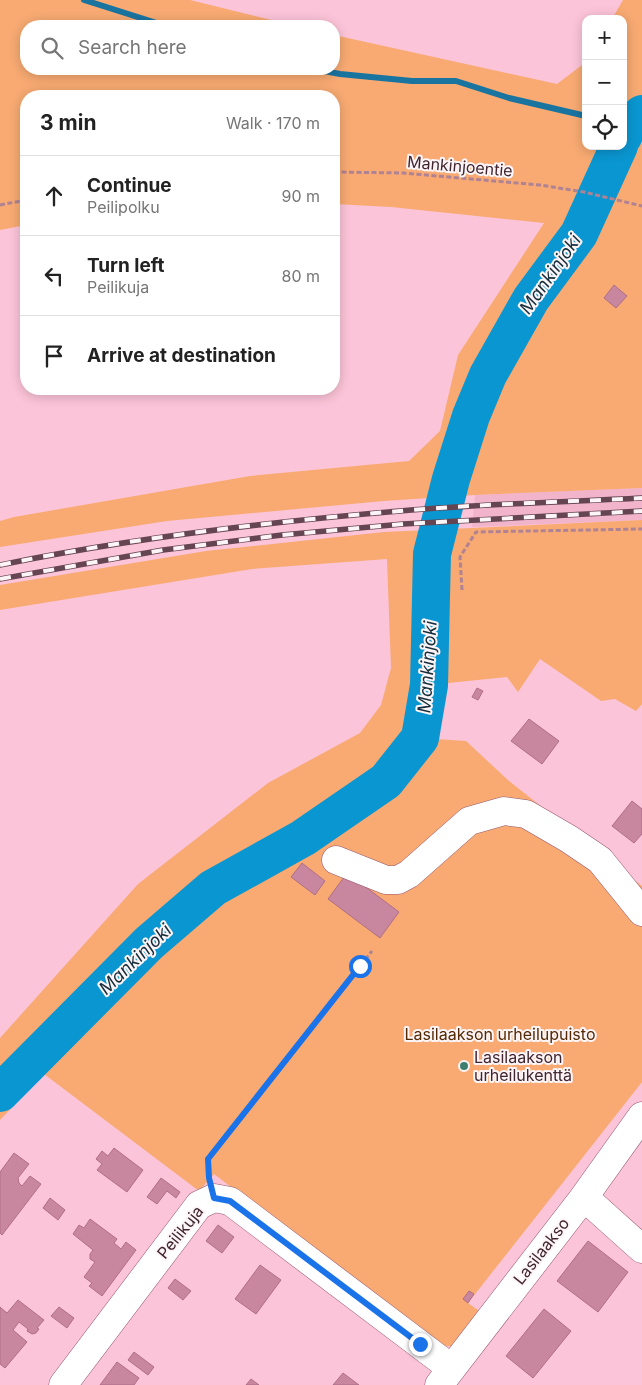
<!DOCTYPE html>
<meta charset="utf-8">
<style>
body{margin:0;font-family:Inter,sans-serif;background:#f6f6f6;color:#222}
.controls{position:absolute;right:15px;top:15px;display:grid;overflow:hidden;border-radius:10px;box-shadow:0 2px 12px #0003}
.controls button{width:45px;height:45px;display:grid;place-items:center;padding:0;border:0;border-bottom:1px solid #e0e0e0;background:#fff;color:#222;font:25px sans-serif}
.stop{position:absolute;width:15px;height:15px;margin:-11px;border:4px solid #1a73e8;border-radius:50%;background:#fff}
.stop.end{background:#1a73e8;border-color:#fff;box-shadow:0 1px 5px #0008}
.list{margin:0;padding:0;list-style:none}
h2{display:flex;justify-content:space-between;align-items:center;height:65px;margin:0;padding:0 20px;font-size:21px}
h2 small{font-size:16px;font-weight:400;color:#767676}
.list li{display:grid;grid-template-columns:32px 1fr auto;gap:15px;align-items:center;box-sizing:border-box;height:80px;padding:0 20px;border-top:1px solid #e0e0e0}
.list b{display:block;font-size:19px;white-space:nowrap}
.list p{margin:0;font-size:16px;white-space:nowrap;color:#767676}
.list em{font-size:16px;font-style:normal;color:#767676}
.icon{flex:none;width:28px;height:28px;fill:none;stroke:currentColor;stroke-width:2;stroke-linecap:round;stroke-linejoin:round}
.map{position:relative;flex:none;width:642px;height:1385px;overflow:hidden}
.search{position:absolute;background:#fff;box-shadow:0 2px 12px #0003;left:20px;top:20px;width:320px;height:55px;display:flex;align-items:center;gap:12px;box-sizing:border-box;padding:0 18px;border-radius:20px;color:#767676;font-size:19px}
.panel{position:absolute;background:#fff;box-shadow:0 2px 12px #0003;left:20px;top:90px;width:320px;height:305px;border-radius:20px}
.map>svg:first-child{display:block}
.built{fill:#f1b4ca}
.green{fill:#f8aa72}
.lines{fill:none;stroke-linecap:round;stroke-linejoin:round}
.stream{stroke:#1a74a0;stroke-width:6}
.river{stroke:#0a96d1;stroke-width:38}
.building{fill:#c8869f;stroke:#af6f87}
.minor-casing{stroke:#955870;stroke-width:29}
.path{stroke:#af8393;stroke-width:3;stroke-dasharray:5 2.5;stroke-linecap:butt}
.minor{stroke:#fff;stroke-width:28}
.rail-casing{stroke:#654551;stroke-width:5.5}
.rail{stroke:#fcf5f7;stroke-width:4;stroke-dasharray:11;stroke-linecap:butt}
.route{stroke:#1a73e8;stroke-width:6}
.poi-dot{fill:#3d7e6e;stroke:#fcf5f7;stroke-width:2}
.labels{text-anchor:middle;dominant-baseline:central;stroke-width:4;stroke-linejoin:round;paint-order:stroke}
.street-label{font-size:16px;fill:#40252f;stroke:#fcf5f7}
.park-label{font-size:16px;fill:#542903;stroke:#fcf5f7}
.poi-label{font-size:16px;fill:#40252f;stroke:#fcf5f7;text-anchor:start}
.water-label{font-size:18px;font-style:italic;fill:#162e3c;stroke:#fcf5f7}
</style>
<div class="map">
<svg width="642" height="1385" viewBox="0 0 642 1385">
<rect width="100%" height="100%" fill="#fcc4d8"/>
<path class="built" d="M642 488V520L472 527 475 495Z"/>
<path class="green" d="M0 0H190L296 26H26V69H334V35L557 84 586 62V146H623V19H612L623 0H642V488L475 495 384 501 167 521 0 547V521L14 517 250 476 409 461 440 431 458 355 544 223 391 207 334 204V96H26V225L0 230Z
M642 520V704L636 711 615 699 601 701 540 659 518 692 507 677 429 685 420 738 466 741 509 781 642 886V1082L468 1303 482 1313 455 1347 437 1345 214 1174 199 1191 44 1074 0 1120V1038L138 884 268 783 360 733 381 705 391 668 387 559 252 569 0 610V585L206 551 384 532Z"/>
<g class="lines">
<path class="stream" d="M84 0 166 26
M314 69 340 74 412 81H456L509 98 586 116
M623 125 628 126"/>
<path class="river" d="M623 137 628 126 642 114
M0 1093 149 943 213 888 303 838 386 781 420 738 429 685 432 554 451 479 471 416 488 375 531 299 579 234 619 146"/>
</g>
<path class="building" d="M614 285 627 296 616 308 604 298Z
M477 688 483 691 478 700 472 697Z
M529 719 559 741 542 764 511 741Z
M632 801 642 809V834L634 843 612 826Z
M302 863 325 881 315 895 291 877Z
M347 873 399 912 380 938 328 899Z
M114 1148 143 1170 127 1192 97 1170 102 1164 96 1159 102 1151 108 1156Z
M14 1153 29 1164 18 1178 19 1183 22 1186 30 1176 41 1184 2 1235 0 1233V1172Z
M161 1178 180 1192 176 1198 167 1191 157 1204 147 1197Z
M50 1198 65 1210 58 1220 43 1208Z
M90 1219 117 1239 114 1243 121 1249 126 1242 136 1250 102 1296 89 1286 92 1283 84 1277 95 1262 90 1259V1254L93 1250 73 1234 79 1225 84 1228Z
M218 1225 234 1237 222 1253 206 1241Z
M588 1241 628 1272 598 1312 557 1281Z
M260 1265 281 1280 256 1314 235 1299Z
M175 1279 191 1291 183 1300 168 1288Z
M469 1291 474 1294 468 1303 463 1299Z
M18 1300 44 1320 37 1328 39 1329 36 1333 32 1334 27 1331 28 1329 19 1322 13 1330 27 1342 5 1368 0 1364V1307L7 1313Z
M59 1307 74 1318 67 1328 51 1316Z
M544 1309 571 1331 533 1378 506 1356Z
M134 1352 154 1367 148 1375 128 1360Z
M117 1362 139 1378 134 1385H100Z
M343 1373 359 1385H333Z
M251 1379 259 1385H246Z"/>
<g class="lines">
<defs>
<path id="minor" d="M336 860 386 880H398L409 874 469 821 504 811 526 814 569 839 600 860 642 912
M584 1197 642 1249
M63 1385 199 1205 214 1198 230 1201 451 1368
M439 1385 584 1197 642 1116"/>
</defs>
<use href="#minor" class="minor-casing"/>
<path class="path" d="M334 172 403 173 540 185 584 192 642 206
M0 205 26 200
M462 590 460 557 476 532 642 529
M209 1175 208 1159 372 951"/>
<use href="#minor" class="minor"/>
<defs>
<path id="rail" d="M0 565C132 538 266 522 400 511 481 504 562 502 642 498
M0 579 163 550 282 535 403 524 642 511"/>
</defs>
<use href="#rail" class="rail-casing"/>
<use href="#rail" class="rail"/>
</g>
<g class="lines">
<path class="route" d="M360 966 208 1159 209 1178 214 1198 230 1201 420 1344"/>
</g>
<circle class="poi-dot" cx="464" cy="1066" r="5"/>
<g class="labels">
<g class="street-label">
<text transform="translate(460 166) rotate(5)">Mankinjoentie</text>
<text transform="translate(180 1232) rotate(-51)">Peilikuja</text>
<text transform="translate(541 1251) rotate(-52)">Lasilaakso</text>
</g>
<g class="park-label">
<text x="500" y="1034">Lasilaakson urheilupuisto</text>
</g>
<g class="poi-label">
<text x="474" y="1057">Lasilaakson<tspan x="474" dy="18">urheilukenttä</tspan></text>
</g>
<g class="water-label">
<text transform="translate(550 274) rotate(-55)">Mankinjoki</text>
<text transform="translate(427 667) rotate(-86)">Mankinjoki</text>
<text transform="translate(135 959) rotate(-44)">Mankinjoki</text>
</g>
</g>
</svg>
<div class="controls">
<button>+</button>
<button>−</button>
<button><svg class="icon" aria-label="locate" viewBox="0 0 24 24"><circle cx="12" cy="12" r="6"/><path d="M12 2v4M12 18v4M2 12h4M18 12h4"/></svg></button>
</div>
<div class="stop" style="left:360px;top:966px"></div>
<div class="stop end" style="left:420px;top:1344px"></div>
<div class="search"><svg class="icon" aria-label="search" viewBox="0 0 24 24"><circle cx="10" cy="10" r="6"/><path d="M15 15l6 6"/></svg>Search here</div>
<section class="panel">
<h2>3 min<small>Walk · 170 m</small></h2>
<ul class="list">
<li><svg class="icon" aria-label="ahead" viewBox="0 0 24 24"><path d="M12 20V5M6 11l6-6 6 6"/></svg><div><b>Continue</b><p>Peilipolku</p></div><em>90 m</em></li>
<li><svg class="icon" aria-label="left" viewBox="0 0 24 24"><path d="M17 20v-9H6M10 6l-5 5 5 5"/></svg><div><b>Turn left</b><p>Peilikuja</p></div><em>80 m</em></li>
<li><svg class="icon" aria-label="arrive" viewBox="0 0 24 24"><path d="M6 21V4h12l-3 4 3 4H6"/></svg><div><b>Arrive at destination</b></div></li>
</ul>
</section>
</div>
